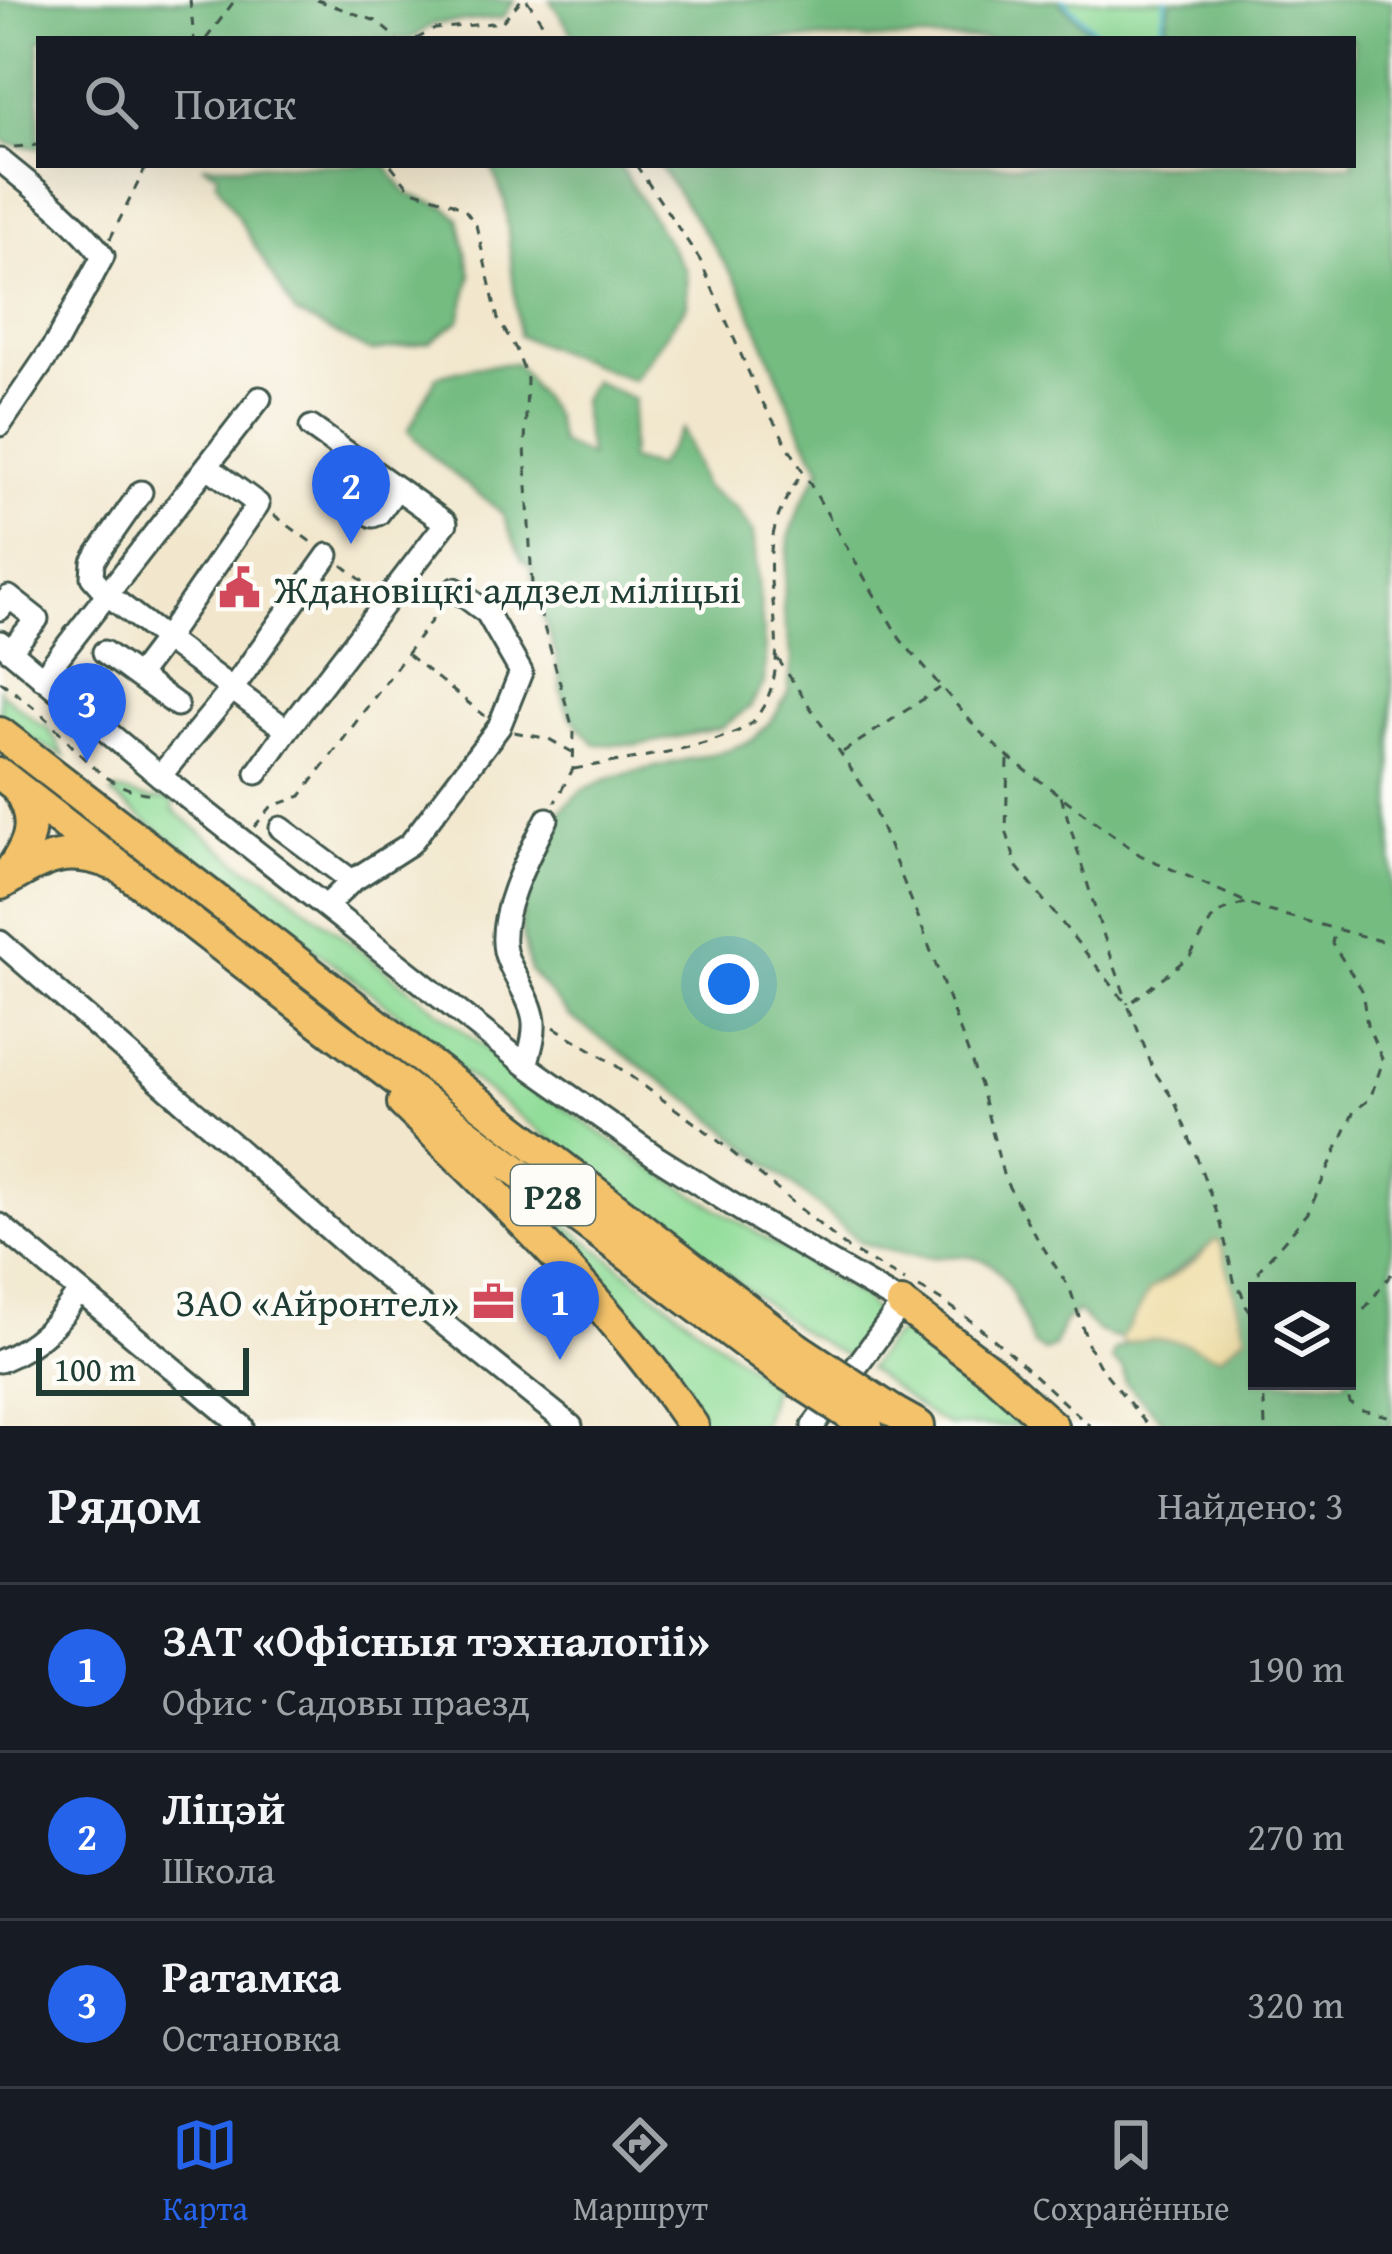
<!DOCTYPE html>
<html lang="ru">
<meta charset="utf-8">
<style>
body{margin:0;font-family:"Gentium Book Plus",serif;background:#242831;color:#f1f3f6}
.controls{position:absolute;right:36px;bottom:36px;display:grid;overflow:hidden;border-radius:0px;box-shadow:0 12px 48px #0002}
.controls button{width:108px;height:108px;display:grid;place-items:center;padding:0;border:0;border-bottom:3px solid #363941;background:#171b24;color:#f1f3f6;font:60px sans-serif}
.scale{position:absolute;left:36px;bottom:30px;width:213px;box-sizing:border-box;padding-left:12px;border:6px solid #1f3d34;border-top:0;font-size:33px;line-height:42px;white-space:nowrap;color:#1f3d34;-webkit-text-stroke:9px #fdfcf7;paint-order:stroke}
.you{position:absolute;left:729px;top:984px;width:42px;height:42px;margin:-30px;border:9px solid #fff;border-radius:50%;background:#1a73e8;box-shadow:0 0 0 18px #1a73e833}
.badge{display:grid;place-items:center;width:78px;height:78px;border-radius:50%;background:#2563eb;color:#fff;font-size:39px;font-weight:700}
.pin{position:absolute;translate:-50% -99px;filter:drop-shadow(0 3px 6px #0008)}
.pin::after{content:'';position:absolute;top:63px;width:42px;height:36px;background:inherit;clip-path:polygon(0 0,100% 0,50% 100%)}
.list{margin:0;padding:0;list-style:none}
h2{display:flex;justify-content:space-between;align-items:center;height:156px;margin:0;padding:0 48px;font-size:51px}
h2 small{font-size:39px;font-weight:400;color:#9ea1a6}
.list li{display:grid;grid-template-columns:78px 1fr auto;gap:36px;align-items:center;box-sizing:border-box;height:168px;padding:0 48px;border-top:3px solid #363941}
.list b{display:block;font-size:45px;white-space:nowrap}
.list p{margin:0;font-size:39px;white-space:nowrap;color:#9ea1a6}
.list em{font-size:39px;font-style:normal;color:#9ea1a6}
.icon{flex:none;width:66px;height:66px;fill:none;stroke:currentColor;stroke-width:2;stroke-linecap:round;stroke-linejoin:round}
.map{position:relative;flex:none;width:1392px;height:1426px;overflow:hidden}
.search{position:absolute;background:#171b24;box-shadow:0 12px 48px #0002;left:36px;right:36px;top:36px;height:132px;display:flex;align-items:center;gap:30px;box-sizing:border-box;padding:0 42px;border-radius:0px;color:#9ea1a6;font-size:45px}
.sheet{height:660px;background:#171b24}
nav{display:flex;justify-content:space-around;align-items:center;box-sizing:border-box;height:168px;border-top:3px solid #363941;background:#171b24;font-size:33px;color:#9ea1a6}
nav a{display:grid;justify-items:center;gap:6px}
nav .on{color:#2563eb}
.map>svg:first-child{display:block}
.green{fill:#91dd99;stroke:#588d66;stroke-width:3}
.forest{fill:#74bc81;stroke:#4a7c5a;stroke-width:3;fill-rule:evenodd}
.sand{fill:#eeda9e;stroke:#868c69;stroke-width:3}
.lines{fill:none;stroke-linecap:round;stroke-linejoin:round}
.stream{stroke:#4cb3cb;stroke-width:4.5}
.minor-casing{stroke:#3f564b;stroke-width:27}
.highway-casing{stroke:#3f564b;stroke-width:36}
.path{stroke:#3f564b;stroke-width:3;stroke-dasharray:9 9;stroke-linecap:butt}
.minor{stroke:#fff;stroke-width:21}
.highway{stroke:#f3c26a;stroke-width:30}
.highway-bridge-casing{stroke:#3f564b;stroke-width:36;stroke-linecap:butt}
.highway-bridge{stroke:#f3c26a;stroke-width:30}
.labels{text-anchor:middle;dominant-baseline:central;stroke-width:9;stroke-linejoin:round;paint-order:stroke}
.shield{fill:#fdfcf7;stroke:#62766e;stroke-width:3}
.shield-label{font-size:36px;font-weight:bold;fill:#1f3d34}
.poi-label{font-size:39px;fill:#1f3d34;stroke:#fdfcf7;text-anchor:start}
</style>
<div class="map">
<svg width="1392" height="1426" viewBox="0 0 1392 1426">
<rect width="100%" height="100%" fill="#fdfcf7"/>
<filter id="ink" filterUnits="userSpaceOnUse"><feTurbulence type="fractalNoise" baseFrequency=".00833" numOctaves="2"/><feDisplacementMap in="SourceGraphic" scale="24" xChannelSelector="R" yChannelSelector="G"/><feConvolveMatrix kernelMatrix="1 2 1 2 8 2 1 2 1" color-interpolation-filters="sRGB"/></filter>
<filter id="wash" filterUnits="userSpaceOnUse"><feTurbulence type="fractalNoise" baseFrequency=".004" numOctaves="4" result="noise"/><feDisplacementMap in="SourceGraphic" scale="48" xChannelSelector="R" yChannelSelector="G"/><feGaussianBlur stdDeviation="2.7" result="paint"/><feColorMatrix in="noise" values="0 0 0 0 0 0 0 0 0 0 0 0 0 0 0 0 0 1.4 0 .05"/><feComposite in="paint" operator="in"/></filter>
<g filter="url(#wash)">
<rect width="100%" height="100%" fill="#f2e7cd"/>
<path class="green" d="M1057 0H1171L1164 39H1098Z
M0 686V692L42 726 46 725 65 756 27 737 0 716Z
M117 791 149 799 173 800V810L246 868 267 877 536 1088 648 1166 863 1298 876 1314 875 1327 852 1360 800 1330 419 1039V1029L112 795Z
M471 1151 773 1385 762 1426H706Z
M912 1330 920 1333 1039 1426H950L931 1416 868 1369C880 1353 890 1331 912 1330Z"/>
<path class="forest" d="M0 0H515L502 18 433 24 411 39H39V148L9 144 0 138Z
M550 0H1057L1098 39H576Z
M1171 0H1392V1426H1168L1125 1382 1123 1369 1112 1360 1114 1351C1136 1335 1167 1336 1192 1346 1204 1351 1209 1355 1221 1356L1245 1336 1214 1241C1194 1263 1172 1269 1152 1289 1139 1302 1134 1323 1120 1338 1101 1338 1089 1323 1077 1311L1064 1322 1054 1347 1044 1351 1033 1345C1023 1321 1014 1288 996 1269 977 1248 950 1259 925 1257 902 1254 882 1250 861 1242L702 1109 569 1016 530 971 521 927 527 877 554 817 582 790 612 777 725 751 753 740 775 716 788 692 792 659 783 609 789 538 800 506 821 468 803 436 740 286 659 165H1353V39H1164ZM1257 1291H1347V1381H1257Z
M202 165H385L407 194 446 207 459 218 471 275 460 320 430 342 371 352 295 313 216 181 218 173Z
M491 165H619L686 271 687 305 633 380 519 336 505 202Z
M516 363 554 416 560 443 589 456 581 401 593 381 634 399 629 460 656 467 683 429 704 487 736 509 753 532 765 653 764 683 750 707 721 728 638 745 595 744C587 735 577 725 570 715 560 698 561 678 557 659 549 628 533 599 531 567L522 560 502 513 434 458 408 431 437 376 473 367Z"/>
<path class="sand" d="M1215 1240 1220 1242 1246 1335 1221 1356C1209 1355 1204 1351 1193 1346 1170 1337 1147 1338 1124 1344L1120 1338 1130 1326 1149 1291 1198 1259Z"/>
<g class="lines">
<path class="stream" d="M1063 0 1103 39
M1160 39 1166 0"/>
</g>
</g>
<g filter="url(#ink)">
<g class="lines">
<defs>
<path id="minor" d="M0 160C36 190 75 219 103 256L56 343 0 425
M361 463 342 493 373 516 378 514 397 488
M208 467 258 504 165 639 287 730 446 523 311 427
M141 492 97 555 93 562 92 577 108 595 165 639 137 676 177 705
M0 609 9 597 37 619 10 651
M0 642 160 776 526 1065 658 1158 749 1215 902 1304 813 1426
M104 652 137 676
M42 678 260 398
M257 773 287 730
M160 776 233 688 328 555
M281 828 352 881
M326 906 352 881 410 844 499 727 521 672 487 613 455 589
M0 942 367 1262 571 1426
M526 1065C539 1023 537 1016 516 977 512 969 507 960 505 951 497 913 530 853 547 819
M0 1225 242 1426
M0 1361C37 1346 57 1324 79 1292"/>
<path id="highway" d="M0 733 797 1348
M0 774 321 1023 782 1371
M4 879C28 847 41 824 17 788
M1 884C42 860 64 845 112 864
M403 1103C508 1205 610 1304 693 1426
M902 1304 991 1371 1052 1426
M894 1412 919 1426"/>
</defs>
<use href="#minor" class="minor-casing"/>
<use href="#highway" class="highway-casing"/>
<path class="path" d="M190 0 194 39
M317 0 376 21 397 39
M527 0 553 39
M206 39 235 0
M416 39 435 29 502 22 521 0
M14 147 39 145
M391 165 410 189 453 203 465 210 476 225 498 319 516 349 527 379 525 446 532 585 574 732 573 769 555 802
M636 165 700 260 759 396 900 639 979 731 1008 757 1140 855 1261 909 1392 944
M110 239 147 165
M274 515 315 545
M342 565 365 583 356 594 363 598
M408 655 485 716
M778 659 867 793 919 919 980 1085 1004 1178 1032 1230 1070 1289 1088 1344 1099 1365 1148 1426
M0 681C15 693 31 704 46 718 78 750 104 791 155 794
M514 732 549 739 572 752
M843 752 940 688
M1008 760 1006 830 1017 867 1127 1004
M574 769C616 761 723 747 753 722 756 719 761 710 763 707 792 655 764 598 772 542 775 518 787 495 801 475
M1061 796 1100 925 1128 1004
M254 827 271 807 301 796 443 605
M1245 903 1215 914 1190 956 1128 1005 1154 1071 1175 1102 1194 1150 1221 1224 1236 1289 1241 1291 1246 1306 1257 1321
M554 1027 611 1062 710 1134 849 1249 905 1281
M919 1288C980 1318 1038 1381 1090 1426
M1262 1291 1259 1270 1308 1213 1354 1111 1370 1099 1383 1061 1367 1025 1362 990 1332 943 1335 929
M1347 1315 1363 1311 1392 1273
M1263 1381 1265 1426
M1344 1381 1350 1403 1362 1410 1392 1417"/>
<use href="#minor" class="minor"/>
<use href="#highway" class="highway"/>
<defs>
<path id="highway-bridge" d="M797 1348 894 1412
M782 1371 867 1426"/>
</defs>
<use href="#highway-bridge" class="highway-bridge-casing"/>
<use href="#highway-bridge" class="highway-bridge"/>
</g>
</g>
<defs>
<symbol id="civic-bare" viewBox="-9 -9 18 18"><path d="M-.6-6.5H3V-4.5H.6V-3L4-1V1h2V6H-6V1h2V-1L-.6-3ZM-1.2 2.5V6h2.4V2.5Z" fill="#d1495b" stroke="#fdfcf7" stroke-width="2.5" paint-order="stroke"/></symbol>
<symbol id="office-bare" viewBox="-9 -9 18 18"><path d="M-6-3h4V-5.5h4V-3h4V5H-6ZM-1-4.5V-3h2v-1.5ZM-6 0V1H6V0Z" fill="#d1495b" stroke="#fdfcf7" stroke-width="2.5" paint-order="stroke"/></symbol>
</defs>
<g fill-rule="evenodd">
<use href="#civic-bare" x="210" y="558" width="59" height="59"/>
<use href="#office-bare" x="464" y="1272" width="59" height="59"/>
</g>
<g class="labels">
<rect class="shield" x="511" y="1165" width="84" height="60" rx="9"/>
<g class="shield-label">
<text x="553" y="1195">Р28</text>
</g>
<g class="poi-label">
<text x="274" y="588">Ждановіцкі аддзел міліцыі</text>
<text x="459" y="1301" text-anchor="end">ЗАО «Айронтел»</text>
</g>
</g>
</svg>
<div class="controls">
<button><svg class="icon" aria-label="layers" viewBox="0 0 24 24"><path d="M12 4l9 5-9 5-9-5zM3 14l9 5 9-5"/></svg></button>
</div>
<div class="scale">100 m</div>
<div class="you"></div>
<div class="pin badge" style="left:560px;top:1360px">1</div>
<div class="pin badge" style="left:351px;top:544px">2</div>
<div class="pin badge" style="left:87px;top:762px">3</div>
<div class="search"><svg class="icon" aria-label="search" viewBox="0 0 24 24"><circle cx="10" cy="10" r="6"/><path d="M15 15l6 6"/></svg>Поиск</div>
</div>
<section class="sheet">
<h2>Рядом<small>Найдено: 3</small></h2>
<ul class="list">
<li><span class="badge">1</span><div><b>ЗАТ «Офісныя тэхналогіі»</b><p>Офис · Садовы праезд</p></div><em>190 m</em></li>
<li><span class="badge">2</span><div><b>Ліцэй</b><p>Школа</p></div><em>270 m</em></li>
<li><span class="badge">3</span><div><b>Ратамка</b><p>Остановка</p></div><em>320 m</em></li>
</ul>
</section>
<nav>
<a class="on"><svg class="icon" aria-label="map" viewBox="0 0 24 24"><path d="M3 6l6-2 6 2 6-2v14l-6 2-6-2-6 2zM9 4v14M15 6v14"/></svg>Карта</a>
<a><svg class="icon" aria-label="directions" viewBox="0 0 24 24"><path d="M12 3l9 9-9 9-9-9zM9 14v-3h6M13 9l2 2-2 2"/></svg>Маршрут</a>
<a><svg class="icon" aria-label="saved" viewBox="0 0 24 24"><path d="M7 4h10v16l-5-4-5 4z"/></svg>Сохранённые</a>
</nav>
